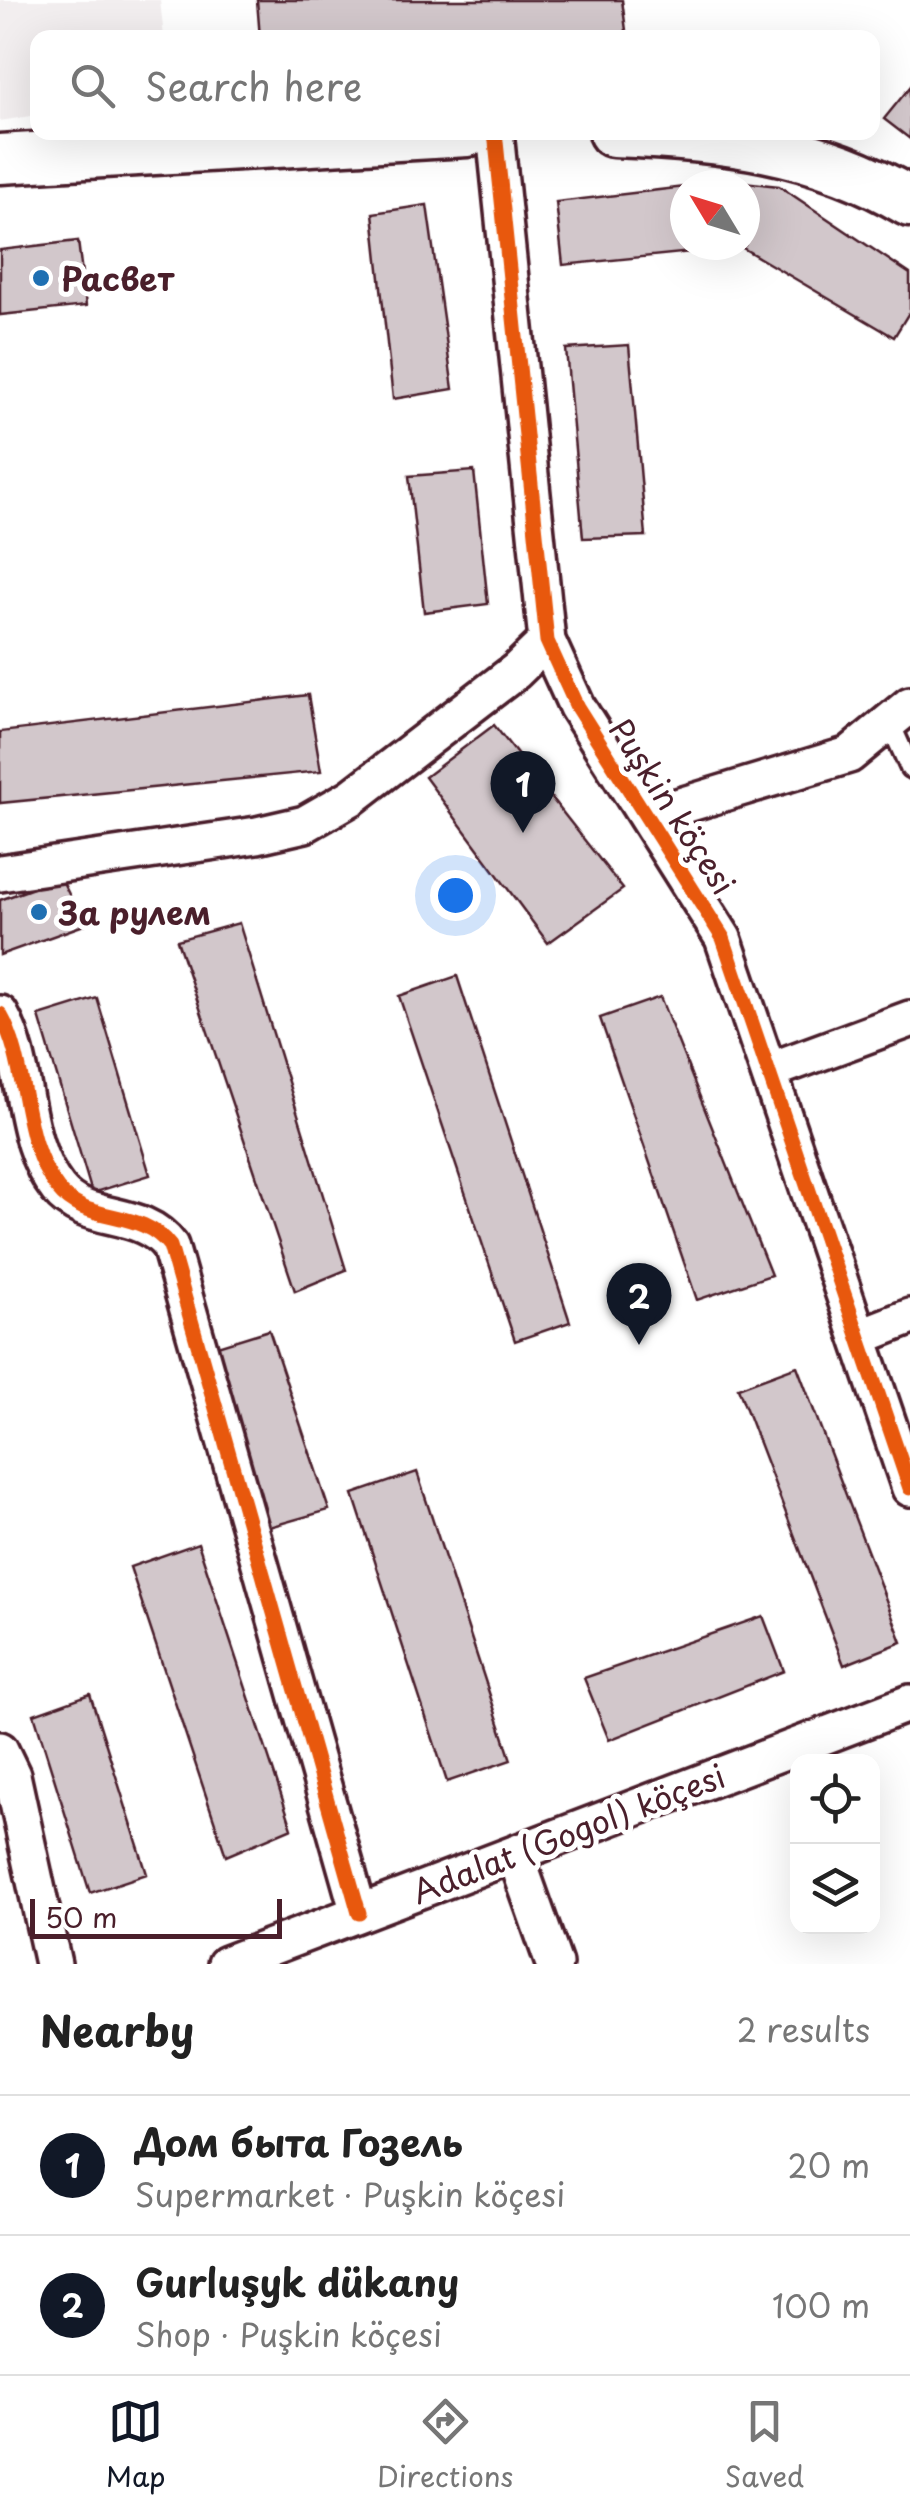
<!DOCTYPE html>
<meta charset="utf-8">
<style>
body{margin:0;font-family:"Playpen Sans",sans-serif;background:#f2f2f2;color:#222}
.controls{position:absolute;right:30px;bottom:30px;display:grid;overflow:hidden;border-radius:20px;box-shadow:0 10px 40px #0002}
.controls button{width:90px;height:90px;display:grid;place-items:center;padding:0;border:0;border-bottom:2px solid #e0e0e0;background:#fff;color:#222;font:50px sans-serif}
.compass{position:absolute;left:670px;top:170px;width:90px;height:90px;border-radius:50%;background:#fff;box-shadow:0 10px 40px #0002;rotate:308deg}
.scale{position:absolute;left:30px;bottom:25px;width:252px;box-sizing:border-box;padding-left:10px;border:5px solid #4a1f2b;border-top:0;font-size:28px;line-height:35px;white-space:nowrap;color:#4a1f2b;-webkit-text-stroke:8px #fff;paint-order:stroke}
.you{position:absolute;left:455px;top:895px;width:35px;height:35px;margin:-25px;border:8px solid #fff;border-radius:50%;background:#1a73e8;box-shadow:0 0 0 15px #1a73e833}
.badge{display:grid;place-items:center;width:65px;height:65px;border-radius:50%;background:#111827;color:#fff;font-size:32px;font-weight:700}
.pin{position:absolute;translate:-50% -82px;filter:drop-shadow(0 2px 5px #0008)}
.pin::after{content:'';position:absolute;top:52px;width:35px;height:30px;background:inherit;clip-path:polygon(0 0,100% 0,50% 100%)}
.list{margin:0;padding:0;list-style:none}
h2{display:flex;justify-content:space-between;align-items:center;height:130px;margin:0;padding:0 40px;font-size:42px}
h2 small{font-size:32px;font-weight:400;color:#767676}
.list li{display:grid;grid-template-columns:65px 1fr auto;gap:30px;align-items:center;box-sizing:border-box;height:140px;padding:0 40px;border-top:2px solid #e0e0e0}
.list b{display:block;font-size:38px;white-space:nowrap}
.list p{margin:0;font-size:32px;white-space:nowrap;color:#767676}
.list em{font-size:32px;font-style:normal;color:#767676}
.icon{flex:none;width:55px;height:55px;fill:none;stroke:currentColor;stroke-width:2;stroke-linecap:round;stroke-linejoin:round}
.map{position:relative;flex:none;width:910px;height:1964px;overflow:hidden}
.search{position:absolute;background:#fff;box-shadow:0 10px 40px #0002;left:30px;right:30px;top:30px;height:110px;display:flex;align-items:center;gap:25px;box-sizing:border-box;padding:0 35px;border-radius:20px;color:#767676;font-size:38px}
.sheet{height:410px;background:#fff}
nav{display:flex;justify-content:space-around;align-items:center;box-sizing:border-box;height:140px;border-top:2px solid #e0e0e0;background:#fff;font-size:28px;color:#767676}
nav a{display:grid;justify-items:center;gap:5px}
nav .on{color:#111827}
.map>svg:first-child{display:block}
.built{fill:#f2eeef}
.building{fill:#d2c7cb;stroke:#4a1f2b;stroke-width:2.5}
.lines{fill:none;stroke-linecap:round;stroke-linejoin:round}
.lane-casing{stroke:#4a1f2b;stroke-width:25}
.street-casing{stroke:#4a1f2b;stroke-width:42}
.secondary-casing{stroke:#4a1f2b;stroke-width:55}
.lane{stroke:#fff;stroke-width:18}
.street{stroke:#fff;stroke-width:35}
.secondary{stroke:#fff;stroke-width:48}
.cycleway-casing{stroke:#fff;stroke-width:21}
.cycleway{stroke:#e8590c;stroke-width:15}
.poi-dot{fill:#1f6fb2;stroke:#fff;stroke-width:4}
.labels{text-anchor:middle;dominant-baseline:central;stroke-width:10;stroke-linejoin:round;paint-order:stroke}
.poi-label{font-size:32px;font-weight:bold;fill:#4a1f2b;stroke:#fff;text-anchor:start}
.street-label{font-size:32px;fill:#4a1f2b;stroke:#fff}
</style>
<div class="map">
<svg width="910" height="1964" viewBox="0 0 910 1964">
<rect width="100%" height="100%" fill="#fff"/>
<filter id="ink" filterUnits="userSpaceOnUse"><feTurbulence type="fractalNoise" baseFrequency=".01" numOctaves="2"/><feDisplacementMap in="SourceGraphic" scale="20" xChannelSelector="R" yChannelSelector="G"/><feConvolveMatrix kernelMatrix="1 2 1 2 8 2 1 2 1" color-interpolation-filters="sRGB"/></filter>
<g filter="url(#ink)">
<path class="built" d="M0 0H160L164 37 38 38 37 115 0 121Z"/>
<path class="building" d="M257 0H622L627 38H260Z
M910 87V139L884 119Z
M734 181 779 186 910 274V311L894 337 741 247 563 265 556 202 685 187V245H745V185H703Z
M427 205 453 389 393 399 373 213Z
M78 241 86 306 0 315V250Z
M629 345 646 536 583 538 566 349Z
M474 471 488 604 424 612 409 476Z
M308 695 321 771 0 803V732Z
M494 725 623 889 548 943 425 777Z
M61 878 84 925 0 955V900Z
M239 923 346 1270 295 1291 177 940Z
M457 976 570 1322 515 1341 399 996Z
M660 997 771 1275 697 1300 600 1018Z
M97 998 150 1175 92 1193 39 1016Z
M269 1330 329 1510 269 1527 214 1347Z
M797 1366 902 1642 844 1665 738 1388Z
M417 1472 511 1760 447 1782 353 1494Z
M198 1543 292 1828 226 1856 130 1567Z
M763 1616 784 1671 609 1740 584 1678Z
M90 1694 147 1874 90 1893 34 1714Z"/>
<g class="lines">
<defs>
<path id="lane" d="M889 721 910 768"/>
<path id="street" d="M495 132 547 641 577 707 723 938 910 1488
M647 816 849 755 910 705
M0 873 257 835 305 824 352 797 516 671 547 641
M0 1014C30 1066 19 1140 58 1189 86 1225 141 1207 170 1246L359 1913
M769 1071 910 1019
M859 1337 910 1317
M0 1750 12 1775 53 1964
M515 1854 554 1964
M226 1964 910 1703"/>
<path id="secondary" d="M613 132C719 136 817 146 910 202
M0 159 467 132"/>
</defs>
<use href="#lane" class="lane-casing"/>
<use href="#street" class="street-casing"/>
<use href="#secondary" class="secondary-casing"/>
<use href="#lane" class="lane"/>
<use href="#street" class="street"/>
<use href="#secondary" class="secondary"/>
<defs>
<path id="cycleway" d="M495 132 547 641 577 707 723 938 910 1488
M0 1014C30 1066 19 1140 58 1189 86 1225 141 1207 170 1246L359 1913"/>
</defs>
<use href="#cycleway" class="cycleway-casing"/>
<use href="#cycleway" class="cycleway"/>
</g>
</g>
<g class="poi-dot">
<circle cx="41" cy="278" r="10"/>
<circle cx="39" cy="912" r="10"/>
</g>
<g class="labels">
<g class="poi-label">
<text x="61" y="278">Расвет</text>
<text x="59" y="912">За рулем</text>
</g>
<g class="street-label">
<text transform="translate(673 806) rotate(57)">Puşkin köçesi</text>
<text transform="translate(568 1833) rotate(-21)">Adalat (Gogol) köçesi</text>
</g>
</g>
</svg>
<div class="controls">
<button><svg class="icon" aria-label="locate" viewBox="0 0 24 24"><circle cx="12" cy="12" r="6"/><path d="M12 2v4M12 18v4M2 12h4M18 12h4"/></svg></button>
<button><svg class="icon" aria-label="layers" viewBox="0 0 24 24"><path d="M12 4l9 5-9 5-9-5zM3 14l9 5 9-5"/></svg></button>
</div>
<svg class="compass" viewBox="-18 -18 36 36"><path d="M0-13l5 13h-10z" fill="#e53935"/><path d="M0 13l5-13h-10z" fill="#767676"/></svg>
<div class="scale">50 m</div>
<div class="you"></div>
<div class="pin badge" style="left:523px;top:833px">1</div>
<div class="pin badge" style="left:639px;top:1345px">2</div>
<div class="search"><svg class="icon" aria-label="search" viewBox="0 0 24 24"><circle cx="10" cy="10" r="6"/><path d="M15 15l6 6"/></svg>Search here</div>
</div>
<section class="sheet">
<h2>Nearby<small>2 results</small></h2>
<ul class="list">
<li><span class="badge">1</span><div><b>Дом быта Гозель</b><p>Supermarket · Puşkin köçesi</p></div><em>20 m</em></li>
<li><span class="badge">2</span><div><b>Gurluşyk dükany</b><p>Shop · Puşkin köçesi</p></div><em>100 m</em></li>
</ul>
</section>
<nav>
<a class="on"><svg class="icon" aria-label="map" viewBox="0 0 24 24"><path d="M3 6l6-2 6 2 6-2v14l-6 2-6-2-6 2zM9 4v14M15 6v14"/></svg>Map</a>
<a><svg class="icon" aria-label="directions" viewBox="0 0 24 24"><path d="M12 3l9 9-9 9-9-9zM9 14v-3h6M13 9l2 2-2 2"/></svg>Directions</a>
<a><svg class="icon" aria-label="saved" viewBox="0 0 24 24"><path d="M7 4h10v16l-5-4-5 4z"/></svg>Saved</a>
</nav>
